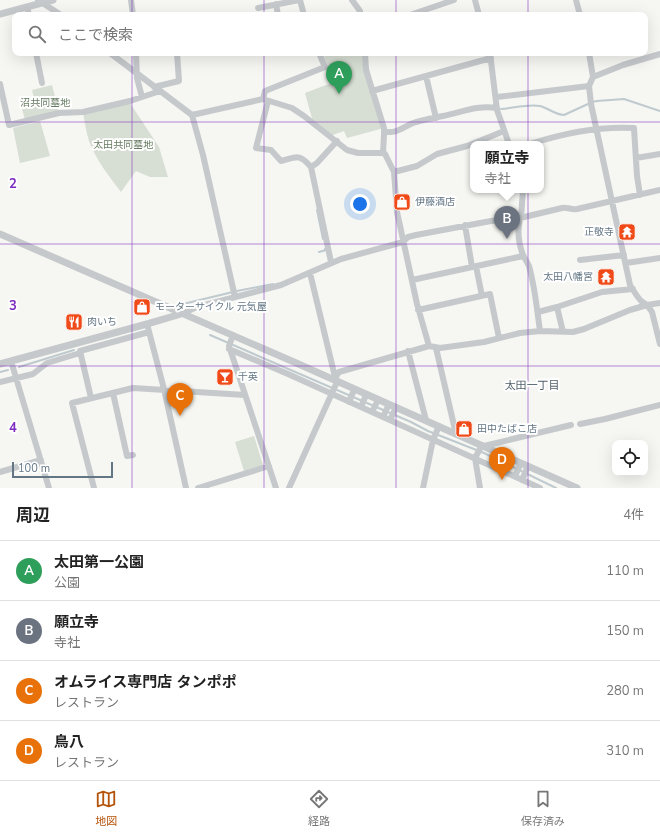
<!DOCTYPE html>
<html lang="ja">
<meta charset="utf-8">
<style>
body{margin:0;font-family:"Nunito Sans","Noto Sans JP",sans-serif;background:#f2f2f2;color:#222}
.controls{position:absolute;right:12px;bottom:12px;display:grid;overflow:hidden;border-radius:8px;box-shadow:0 4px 16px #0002}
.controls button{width:36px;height:36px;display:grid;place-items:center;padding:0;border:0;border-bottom:1px solid #e0e0e0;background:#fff;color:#222;font:20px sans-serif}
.scale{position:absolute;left:12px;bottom:10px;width:101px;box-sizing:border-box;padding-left:4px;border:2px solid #627685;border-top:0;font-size:11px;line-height:14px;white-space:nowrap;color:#627685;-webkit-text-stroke:3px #fff;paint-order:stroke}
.you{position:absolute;left:360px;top:204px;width:14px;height:14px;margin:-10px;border:3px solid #fff;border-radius:50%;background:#1a73e8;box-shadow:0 0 0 6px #1a73e833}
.badge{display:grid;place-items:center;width:26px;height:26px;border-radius:50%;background:#b45309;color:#fff;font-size:13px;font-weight:700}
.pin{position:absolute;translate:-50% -33px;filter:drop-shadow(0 1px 2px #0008)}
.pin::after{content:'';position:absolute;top:21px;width:14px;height:12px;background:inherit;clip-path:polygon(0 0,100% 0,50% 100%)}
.popup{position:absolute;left:470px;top:141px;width:74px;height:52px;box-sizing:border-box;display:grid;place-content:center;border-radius:8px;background:#fff;filter:drop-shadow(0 1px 3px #0005);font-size:13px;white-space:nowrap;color:#767676}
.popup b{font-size:15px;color:#222}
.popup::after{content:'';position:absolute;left:50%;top:100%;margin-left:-8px;border:8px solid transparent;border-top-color:#fff}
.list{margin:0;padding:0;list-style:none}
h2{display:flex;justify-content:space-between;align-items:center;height:52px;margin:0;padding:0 16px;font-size:17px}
h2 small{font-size:13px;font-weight:400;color:#767676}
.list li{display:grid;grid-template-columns:26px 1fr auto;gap:12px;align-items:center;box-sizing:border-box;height:60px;padding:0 16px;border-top:1px solid #e0e0e0}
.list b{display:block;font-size:15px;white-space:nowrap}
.list p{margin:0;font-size:13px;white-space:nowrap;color:#767676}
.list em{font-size:13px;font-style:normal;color:#767676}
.icon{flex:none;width:22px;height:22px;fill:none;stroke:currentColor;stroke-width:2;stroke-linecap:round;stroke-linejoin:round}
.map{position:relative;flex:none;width:660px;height:488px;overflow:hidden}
.search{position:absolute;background:#fff;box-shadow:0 4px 16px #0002;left:12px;right:12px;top:12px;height:44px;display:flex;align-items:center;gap:10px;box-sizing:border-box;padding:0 14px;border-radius:8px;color:#767676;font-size:15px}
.sheet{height:292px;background:#fff}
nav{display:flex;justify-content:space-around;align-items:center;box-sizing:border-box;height:56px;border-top:1px solid #e0e0e0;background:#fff;font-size:11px;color:#767676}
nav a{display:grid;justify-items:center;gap:2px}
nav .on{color:#b45309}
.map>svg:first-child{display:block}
.green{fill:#d7ded3}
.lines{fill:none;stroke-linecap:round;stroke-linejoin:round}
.stream{stroke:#bfcacf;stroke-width:2}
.minor{stroke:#c5c9cc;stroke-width:6}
.tertiary{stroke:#c5c9cc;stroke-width:7}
.grid{fill:none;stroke:#7b2cbf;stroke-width:1;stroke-opacity:0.55}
.labels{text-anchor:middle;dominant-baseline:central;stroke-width:4;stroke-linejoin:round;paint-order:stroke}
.park-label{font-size:10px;fill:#677c62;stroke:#fff}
.poi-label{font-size:10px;fill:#627685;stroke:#fff;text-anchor:start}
.neighbourhood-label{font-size:11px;fill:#515f6a;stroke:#fff}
.grid-label{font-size:13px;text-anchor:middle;font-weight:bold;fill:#7b2cbf;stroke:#fff;stroke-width:4;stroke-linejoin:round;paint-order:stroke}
</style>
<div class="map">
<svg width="660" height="488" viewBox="0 0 660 488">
<rect width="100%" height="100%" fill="#f6f6f2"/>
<path class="green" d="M323 53H365L384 128 347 138 344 131 330 136 313 122 305 93 334 82Z
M52 85 59 112 25 120 20 101 34 98 32 90Z
M130 103 159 147 168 177H150L136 171 121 192C109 176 96 160 89 141 86 132 85 122 83 113Z
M40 121 50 156 20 163 13 128Z
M254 436 263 465 244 471 235 442Z"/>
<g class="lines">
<path class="stream" d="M592 102 597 101 624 99 660 111
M501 109C514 108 528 104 540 106 548 108 556 115 564 115L588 104
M317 210 323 239
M319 252 326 250 325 249
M179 305 237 291 273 284
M210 335 411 422 428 431 484 453 556 488
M19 367 74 350
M0 372 8 370"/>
<path class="minor" d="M38 0 61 15
M131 0 133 15
M300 0 304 15
M352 0 360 11V15
M475 0 479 15
M576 0 580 15
M276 4 278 15
M27 7 29 15
M258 8 299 0
M410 15 454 0
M36 53 42 83
M110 53 192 115 203 155 235 297
M136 53 137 78 142 97
M365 53 366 70 384 128V135L383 153
M490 53 497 110 509 144
M589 53 593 77 589 86 591 104 630 285 637 296 641 301 647 305 652 312 660 344
M426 76 436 118
M593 77 623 65 660 54
M0 84 9 125 59 113 83 112 130 101 160 91
M154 87 179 81 177 53
M372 91 491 58
M497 97 589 86
M263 99 265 91 325 67 319 53
M268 101 256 148 271 150 281 161C297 157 299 153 311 167L331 262
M192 115 263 99 292 108 304 116 347 150 358 153H383L385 154 394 172 397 212 417 304 429 346
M384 131C395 135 403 127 413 123 422 120 433 118 443 116 463 112 476 105 497 108
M530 144C564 133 598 126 634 128L637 176 640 195
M636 158 660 154
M311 167 317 163 337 141
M394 172 417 166 437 154 467 146 504 131
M521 217 523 190
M520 218C517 231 518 242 523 255 525 259 527 262 529 266 535 287 537 310 540 331
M465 225 472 267
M580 260 624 255
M626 263 660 258
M476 266 482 296
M310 273 335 377
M412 280 523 256
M557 307 602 292 633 289
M418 310 490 294 499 338
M538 312 557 307 563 332
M181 314 197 307 281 285 341 259 403 242 408 237 416 235 491 221 520 218 562 208C568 207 571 210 577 209L660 190
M147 324 164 389 186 488
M233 335 229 346 276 488
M436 348 456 434
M229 349 288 374 540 488
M80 351 149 332
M80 351 91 398
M408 351 426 420
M11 361 49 488
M334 380 339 372 429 346 440 348 484 342 520 333 540 331 573 332 584 329 630 310 647 305 660 303
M0 382 33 374 47 363 80 353
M113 393 127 456 133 455
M349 402 354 390
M361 407 366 395
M372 412 378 400
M383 417 389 404
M390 420 396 407
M580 424 605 419 660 405
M484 446 571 425
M501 470 507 457
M0 472 41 460
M515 476 521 463
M522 480 528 466
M94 488 72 403 133 388 245 395
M198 488 269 466
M289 488 337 382
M423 488 433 440 439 426
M480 488 475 458 482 445"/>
<path class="tertiary" d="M0 14 53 0
M0 234 294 362 577 488
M0 364 147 324 181 314"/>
</g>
<path class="grid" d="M132 0V15M264 0V15M396 0V15M528 0V15M132 53V488M264 53V488M396 53V488M528 53V488M0 122H660M0 244H660M0 366H660"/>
<defs>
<symbol id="shop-square" viewBox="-11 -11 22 22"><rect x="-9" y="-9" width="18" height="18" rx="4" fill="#f04a18" stroke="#fff"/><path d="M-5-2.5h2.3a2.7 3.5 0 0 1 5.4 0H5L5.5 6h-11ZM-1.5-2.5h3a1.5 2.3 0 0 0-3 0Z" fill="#fff"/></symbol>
<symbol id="temple-square" viewBox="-11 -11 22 22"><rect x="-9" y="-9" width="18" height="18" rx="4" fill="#f04a18" stroke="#fff"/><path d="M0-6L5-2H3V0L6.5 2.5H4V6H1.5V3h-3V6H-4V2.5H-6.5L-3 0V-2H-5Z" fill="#fff"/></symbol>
<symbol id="restaurant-square" viewBox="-11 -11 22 22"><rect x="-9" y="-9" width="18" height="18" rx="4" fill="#f04a18" stroke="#fff"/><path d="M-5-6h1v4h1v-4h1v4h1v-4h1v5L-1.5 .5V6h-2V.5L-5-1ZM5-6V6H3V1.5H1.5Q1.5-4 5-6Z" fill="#fff"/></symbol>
<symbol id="bar-square" viewBox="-11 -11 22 22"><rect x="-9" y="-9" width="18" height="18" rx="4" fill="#f04a18" stroke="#fff"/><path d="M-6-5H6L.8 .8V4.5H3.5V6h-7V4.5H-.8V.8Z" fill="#fff"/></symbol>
</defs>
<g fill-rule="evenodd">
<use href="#shop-square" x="392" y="192" width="20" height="20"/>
<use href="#temple-square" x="617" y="222" width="20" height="20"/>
<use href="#temple-square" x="596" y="267" width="20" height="20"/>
<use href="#shop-square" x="132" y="297" width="20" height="20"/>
<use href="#restaurant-square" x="64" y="312" width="20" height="20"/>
<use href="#bar-square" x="215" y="367" width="20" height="20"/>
<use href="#shop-square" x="454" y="419" width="20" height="20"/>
</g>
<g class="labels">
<g class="park-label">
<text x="45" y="103">沼共同墓地</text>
<text x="123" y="145">太田共同墓地</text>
</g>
<g class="poi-label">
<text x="415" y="202">伊藤酒店</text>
<text x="614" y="232" text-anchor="end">正敬寺</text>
<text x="593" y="277" text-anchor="end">太田八幡宮</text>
<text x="155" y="307">モーターサイクル 元気屋</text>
<text x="87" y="322">肉いち</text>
<text x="238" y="377">千英</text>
<text x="477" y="429">田中たばこ店</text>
</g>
<g class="neighbourhood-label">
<text x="532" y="385">太田一丁目</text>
</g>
</g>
<g class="grid-label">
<text x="13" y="188">2</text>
<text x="13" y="310">3</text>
<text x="13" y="432">4</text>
</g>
</svg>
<div class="controls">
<button><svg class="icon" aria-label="locate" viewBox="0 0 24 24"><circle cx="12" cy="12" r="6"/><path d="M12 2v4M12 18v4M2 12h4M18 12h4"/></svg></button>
</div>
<div class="scale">100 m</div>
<div class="you"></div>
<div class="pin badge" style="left:339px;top:94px;background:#2e9e5b">A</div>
<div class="pin badge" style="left:507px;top:239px;background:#6b7280">B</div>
<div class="popup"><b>願立寺</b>寺社</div>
<div class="pin badge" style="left:180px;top:416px;background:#e8710a">C</div>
<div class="pin badge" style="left:502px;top:480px;background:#e8710a">D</div>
<div class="search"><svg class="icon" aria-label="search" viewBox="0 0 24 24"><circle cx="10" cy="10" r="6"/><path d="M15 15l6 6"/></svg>ここで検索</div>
</div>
<section class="sheet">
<h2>周辺<small>4件</small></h2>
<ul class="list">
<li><span class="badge" style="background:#2e9e5b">A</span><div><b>太田第一公園</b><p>公園</p></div><em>110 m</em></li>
<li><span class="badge" style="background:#6b7280">B</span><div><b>願立寺</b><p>寺社</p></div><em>150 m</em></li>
<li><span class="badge" style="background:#e8710a">C</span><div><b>オムライス専門店 タンポポ</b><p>レストラン</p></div><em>280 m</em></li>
<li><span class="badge" style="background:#e8710a">D</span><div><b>鳥八</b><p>レストラン</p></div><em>310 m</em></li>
</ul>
</section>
<nav>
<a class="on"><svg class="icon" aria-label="map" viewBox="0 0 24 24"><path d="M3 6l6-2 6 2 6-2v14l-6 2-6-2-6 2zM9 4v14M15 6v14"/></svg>地図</a>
<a><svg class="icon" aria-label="directions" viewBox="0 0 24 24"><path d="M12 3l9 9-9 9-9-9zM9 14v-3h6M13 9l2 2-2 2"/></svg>経路</a>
<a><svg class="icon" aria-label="saved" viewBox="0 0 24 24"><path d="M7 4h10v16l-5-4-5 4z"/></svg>保存済み</a>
</nav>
